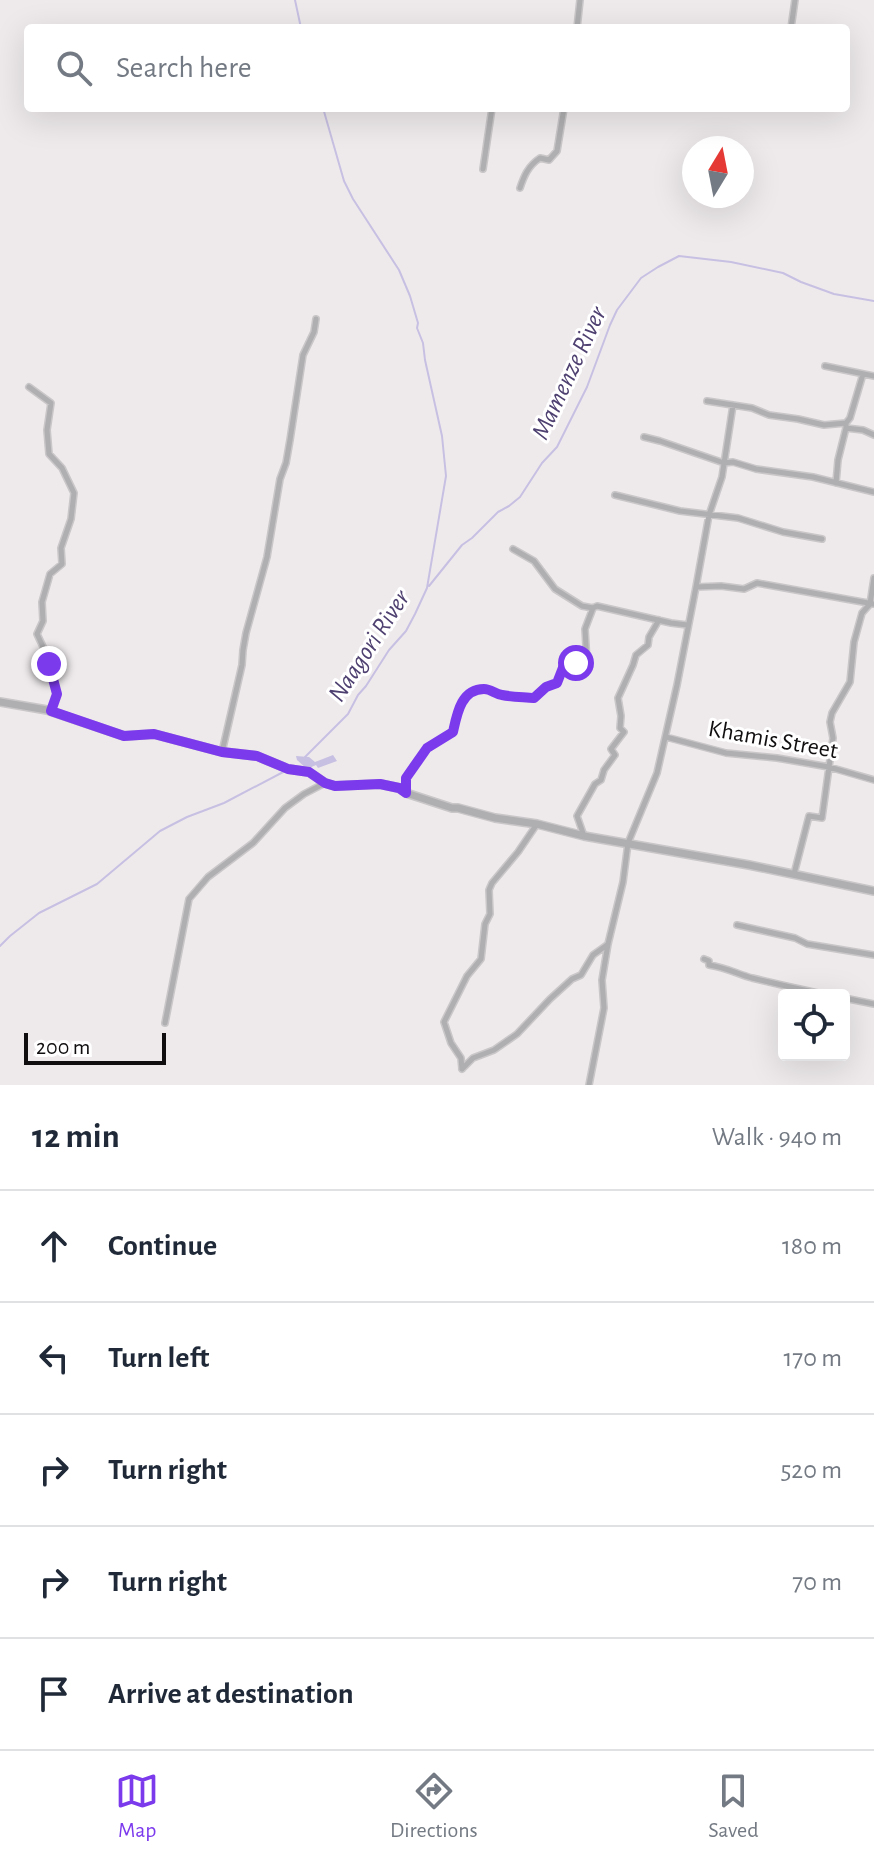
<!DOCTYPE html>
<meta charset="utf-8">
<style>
body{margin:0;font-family:"Alegreya Sans",sans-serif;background:#f6f6f7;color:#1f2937}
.controls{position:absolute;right:24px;bottom:24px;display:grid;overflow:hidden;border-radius:8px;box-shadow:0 8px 32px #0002}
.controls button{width:72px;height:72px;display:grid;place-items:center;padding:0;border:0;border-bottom:2px solid #e0e1e3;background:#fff;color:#1f2937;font:40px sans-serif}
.compass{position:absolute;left:682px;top:136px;width:72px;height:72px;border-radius:50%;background:#fff;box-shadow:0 8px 32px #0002;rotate:10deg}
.scale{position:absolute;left:24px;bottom:20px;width:142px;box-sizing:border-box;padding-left:8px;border:4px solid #100e0f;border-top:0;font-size:22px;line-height:28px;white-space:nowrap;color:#100e0f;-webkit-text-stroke:6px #fff;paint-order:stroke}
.stop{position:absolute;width:24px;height:24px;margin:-18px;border:6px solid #7c3aed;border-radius:50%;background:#fff}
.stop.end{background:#7c3aed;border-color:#fff;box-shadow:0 2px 8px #0008}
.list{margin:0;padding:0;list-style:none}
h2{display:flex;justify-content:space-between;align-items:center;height:104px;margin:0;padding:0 32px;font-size:34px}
h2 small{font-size:26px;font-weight:400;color:#747a83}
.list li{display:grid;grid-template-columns:52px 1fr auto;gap:24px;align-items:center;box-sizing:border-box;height:112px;padding:0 32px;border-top:2px solid #e0e1e3}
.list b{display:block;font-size:30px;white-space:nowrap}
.list em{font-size:26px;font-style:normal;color:#747a83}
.icon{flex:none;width:44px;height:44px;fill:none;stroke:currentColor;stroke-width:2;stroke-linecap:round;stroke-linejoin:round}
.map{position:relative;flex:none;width:874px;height:1085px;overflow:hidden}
.search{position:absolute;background:#fff;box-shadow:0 8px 32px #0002;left:24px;right:24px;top:24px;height:88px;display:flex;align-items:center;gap:20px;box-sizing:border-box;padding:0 28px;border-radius:8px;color:#747a83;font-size:30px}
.sheet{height:664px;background:#fff}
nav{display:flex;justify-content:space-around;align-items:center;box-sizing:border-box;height:112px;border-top:2px solid #e0e1e3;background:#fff;font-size:22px;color:#747a83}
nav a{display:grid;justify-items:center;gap:4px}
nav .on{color:#7c3aed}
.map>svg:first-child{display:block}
.water{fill:#c8c0e2}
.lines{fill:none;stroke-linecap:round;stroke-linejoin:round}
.stream{stroke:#c8c0e2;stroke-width:2}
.minor-casing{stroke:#cac7c9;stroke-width:8}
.tertiary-casing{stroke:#cac7c9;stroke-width:10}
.minor{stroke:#afaeb0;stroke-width:5}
.tertiary{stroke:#afaeb0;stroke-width:7}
.route{stroke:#7c3aed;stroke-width:10}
.labels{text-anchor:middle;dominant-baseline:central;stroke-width:6;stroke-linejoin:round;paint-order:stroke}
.street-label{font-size:24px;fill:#100e0f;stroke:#fff}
.water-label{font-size:26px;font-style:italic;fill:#4e4070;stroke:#fff}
</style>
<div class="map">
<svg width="874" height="1085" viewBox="0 0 874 1085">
<rect width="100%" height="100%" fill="#eeeaec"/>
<path class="water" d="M333 755 337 761 318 768 316 765 307 769 297 760 296 756 309 757 315 762Z"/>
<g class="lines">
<path class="stream" d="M295 0 301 28
M429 586 462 545 472 538 498 512 509 506 520 497 542 463 557 447 587 387 610 325 617 310 641 278 658 267 679 256 731 262 783 273 801 282 834 294 874 301
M305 757 348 714 358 695 366 686 389 650 406 631 415 614 427 588 446 476 442 436 425 360 423 343 417 328 418 323 410 296 399 270 353 199 344 181 323 108
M0 946 10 936 39 913 97 884 160 831 187 817 224 803 287 770"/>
<defs>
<path id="minor" d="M577 28 580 0
M791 28 795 0
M483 169 492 108
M520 188C524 176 528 166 540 158L549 160 557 151 564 108
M825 366 874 376
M863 374 850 418 846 423V428L863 430 874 435
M29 387 51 403 47 430 49 454 62 468 74 493 71 519 61 548 62 564 50 574 42 602 43 621 37 634 45 651 57 694 51 711
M707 401 752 408 769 415 798 419 824 425 846 423
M644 437 660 441 724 463 733 462 756 469 813 477 874 492
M836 483 838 460 846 428
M615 495 680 511 738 518 783 532 822 539
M513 549 534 561 555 589 582 606 593 608 597 606 671 623 687 625
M696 587 709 515 722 477 733 405
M666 737 726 753 777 758 829 767 874 780
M222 752 242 665 243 650 246 633 267 557 280 479 286 463 290 440 303 355 314 332 316 319
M406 792V778L427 748 453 732C457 714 461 690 484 689 491 689 495 694 502 695 512 697 524 697 534 698L546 687 557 683 564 665 568 661 587 663 585 629 593 608
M584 836 577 816 595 784 601 780 604 770 615 755 611 749 624 732 620 728 621 716 618 698 633 665 636 655 648 645 649 637 659 620
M794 874 809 816 822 818 833 738 830 722 832 713 850 682 854 642 862 613 870 604 874 578
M737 925 795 938 807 944 874 955
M704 959 709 961V965C724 967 738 974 752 978 777 984 802 990 828 995
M844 998 874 1004
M165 1023 189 899 208 877 253 843 285 808 304 794 325 783
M462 1069 461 1058 451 1043 444 1022 467 976 481 959 485 924 490 914 489 890 492 883 518 852 537 824
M462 1069 473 1058 494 1050 517 1034 550 999 572 979 581 975 593 955 607 945
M589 1085 604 1008 602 980 608 944 623 882 628 843 657 773 677 685 696 587 721 586 744 589 757 583 874 604"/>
<path id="tertiary" d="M0 702 47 710 124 736 154 734 222 752 257 756 288 769 309 772 325 783 335 786 380 784 399 788 406 793 452 808H458L495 818 537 824 584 836 749 865 874 891"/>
</defs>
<use href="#minor" class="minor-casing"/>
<use href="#tertiary" class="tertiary-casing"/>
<use href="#minor" class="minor"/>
<use href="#tertiary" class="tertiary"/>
</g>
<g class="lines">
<path class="route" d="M49 664 57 694 51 711 124 736 154 734 222 752 257 756 288 769 309 772 325 783 335 786 380 784 399 788 406 793V778L427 748 453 732C457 714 461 689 484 689 491 689 495 694 502 695 512 697 524 697 534 698L546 687 557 683 564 665 568 661 576 663"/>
</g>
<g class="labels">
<g class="street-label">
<text transform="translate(773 740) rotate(10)">Khamis Street</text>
</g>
<g class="water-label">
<text transform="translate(569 373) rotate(-65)">Mamenze River</text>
<text transform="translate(369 646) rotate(-57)">Naagori River</text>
</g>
</g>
</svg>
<div class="controls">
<button><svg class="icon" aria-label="locate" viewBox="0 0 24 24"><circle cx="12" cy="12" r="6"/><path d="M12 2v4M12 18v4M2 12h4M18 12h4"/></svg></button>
</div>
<svg class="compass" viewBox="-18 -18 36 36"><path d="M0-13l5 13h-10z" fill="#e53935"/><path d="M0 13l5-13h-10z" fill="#747a83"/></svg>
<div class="scale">200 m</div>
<div class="stop" style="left:576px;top:663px"></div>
<div class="stop end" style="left:49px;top:664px"></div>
<div class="search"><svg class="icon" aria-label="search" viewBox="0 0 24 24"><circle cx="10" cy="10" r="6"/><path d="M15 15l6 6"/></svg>Search here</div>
</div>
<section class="sheet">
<h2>12 min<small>Walk · 940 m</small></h2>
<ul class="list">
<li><svg class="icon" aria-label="ahead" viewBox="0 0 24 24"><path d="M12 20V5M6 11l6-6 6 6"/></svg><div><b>Continue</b></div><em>180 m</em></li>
<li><svg class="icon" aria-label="left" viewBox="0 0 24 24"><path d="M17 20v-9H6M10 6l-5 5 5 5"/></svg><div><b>Turn left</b></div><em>170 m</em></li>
<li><svg class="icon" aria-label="right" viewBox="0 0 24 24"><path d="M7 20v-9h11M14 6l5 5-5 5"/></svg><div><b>Turn right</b></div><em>520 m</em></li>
<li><svg class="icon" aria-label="right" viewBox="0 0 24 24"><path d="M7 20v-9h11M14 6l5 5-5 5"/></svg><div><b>Turn right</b></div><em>70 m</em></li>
<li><svg class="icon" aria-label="arrive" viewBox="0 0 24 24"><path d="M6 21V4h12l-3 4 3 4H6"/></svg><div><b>Arrive at destination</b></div></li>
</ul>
</section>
<nav>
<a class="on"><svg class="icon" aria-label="map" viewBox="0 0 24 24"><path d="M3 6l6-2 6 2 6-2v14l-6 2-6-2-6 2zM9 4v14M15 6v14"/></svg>Map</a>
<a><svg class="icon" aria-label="directions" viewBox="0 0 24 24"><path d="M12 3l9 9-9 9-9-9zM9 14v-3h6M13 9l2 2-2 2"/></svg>Directions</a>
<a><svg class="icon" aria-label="saved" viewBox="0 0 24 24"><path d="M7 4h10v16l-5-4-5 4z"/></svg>Saved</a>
</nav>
